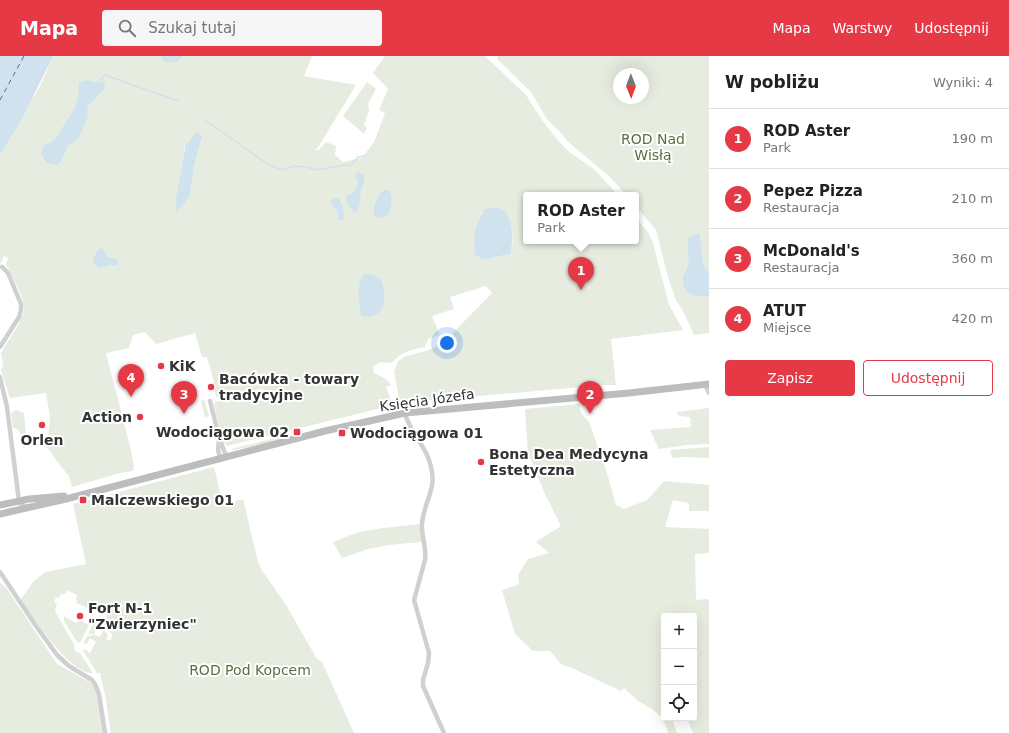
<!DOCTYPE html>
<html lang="pl">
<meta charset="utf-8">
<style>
body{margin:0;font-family:"DejaVu Sans",sans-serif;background:#f6f6f6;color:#222}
.controls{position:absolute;right:12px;bottom:12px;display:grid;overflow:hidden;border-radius:4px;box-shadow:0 4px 16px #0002}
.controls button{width:36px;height:36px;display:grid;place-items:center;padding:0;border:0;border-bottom:1px solid #e0e0e0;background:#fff;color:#222;font:20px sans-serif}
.compass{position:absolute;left:613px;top:12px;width:36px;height:36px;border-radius:50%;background:#fff;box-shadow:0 4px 16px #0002;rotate:179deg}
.you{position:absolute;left:447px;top:287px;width:14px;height:14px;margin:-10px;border:3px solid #fff;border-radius:50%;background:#1a73e8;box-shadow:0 0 0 6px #1a73e833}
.badge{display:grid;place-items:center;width:26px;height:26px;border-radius:50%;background:#e63946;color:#fff;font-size:13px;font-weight:700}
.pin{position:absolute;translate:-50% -33px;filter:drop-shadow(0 1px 2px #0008)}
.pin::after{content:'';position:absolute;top:21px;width:14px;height:12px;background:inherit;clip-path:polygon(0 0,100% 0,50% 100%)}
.popup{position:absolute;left:523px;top:136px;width:116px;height:52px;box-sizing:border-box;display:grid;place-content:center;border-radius:4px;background:#fff;filter:drop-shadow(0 1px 3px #0005);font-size:13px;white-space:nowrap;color:#767676}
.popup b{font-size:15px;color:#222}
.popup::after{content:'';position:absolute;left:50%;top:100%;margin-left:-8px;border:8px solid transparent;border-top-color:#fff}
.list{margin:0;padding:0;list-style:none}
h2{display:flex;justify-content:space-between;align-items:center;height:52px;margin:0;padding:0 16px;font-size:17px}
h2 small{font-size:13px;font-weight:400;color:#767676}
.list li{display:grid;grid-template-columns:26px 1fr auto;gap:12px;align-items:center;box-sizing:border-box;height:60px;padding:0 16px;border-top:1px solid #e0e0e0}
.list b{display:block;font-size:15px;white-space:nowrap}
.list p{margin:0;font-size:13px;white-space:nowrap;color:#767676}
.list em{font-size:13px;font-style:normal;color:#767676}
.actions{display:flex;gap:8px;padding:12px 16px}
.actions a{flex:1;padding:9px 0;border:1px solid #e63946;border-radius:4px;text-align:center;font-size:14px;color:#e63946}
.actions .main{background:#e63946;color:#fff}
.icon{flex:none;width:22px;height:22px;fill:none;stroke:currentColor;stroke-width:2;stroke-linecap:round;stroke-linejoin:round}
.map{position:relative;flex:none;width:709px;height:677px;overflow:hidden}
header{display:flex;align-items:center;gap:24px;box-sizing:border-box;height:56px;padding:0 20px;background:#e63946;color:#fff}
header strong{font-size:19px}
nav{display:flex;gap:22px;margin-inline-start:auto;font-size:14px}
.search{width:280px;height:36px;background:#f6f6f6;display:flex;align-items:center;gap:10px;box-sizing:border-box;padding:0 14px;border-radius:4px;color:#767676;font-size:15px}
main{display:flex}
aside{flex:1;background:#fff}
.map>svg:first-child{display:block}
.green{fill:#e6ecdf;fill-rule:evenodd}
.water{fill:#cfe2ee}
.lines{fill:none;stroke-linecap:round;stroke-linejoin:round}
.stream{stroke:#cfe2ee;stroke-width:1.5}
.ferry{stroke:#3f7597;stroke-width:1;stroke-dasharray:5 4;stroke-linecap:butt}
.street{stroke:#d0d0d0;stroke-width:4.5}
.secondary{stroke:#bdbdbd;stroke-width:7}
.poi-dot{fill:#e63946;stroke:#fff;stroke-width:1.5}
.labels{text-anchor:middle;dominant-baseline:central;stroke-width:4;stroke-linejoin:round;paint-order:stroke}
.park-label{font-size:14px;fill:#56703f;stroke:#fff}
.poi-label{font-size:14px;font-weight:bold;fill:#333;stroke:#fff;text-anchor:start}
.street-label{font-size:14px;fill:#333;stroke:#fff}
</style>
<header>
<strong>Mapa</strong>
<div class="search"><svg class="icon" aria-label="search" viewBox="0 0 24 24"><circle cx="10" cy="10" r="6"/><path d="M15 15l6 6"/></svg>Szukaj tutaj</div>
<nav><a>Mapa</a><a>Warstwy</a><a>Udostępnij</a></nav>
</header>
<main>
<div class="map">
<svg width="709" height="677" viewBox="0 0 709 677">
<rect width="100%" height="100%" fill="#fff"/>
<path class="green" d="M53 0H312L304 20 356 29 317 93 313 94H319L326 86 336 90 335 99 343 106 362 102 374 86 385 57 379 54 388 33 373 17 385 0H485L526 39 542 64 556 82 568 95 595 114 618 139H526V185H636V162L648 176 653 187 669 249 683 274 611 283 616 329H603L400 347 394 316 398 305 406 300 426 295 438 290 447 283 492 237 486 230 450 241 454 253 432 260 440 279 428 283 425 291C413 294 401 295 393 306L386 307 380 306 373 311 374 317C381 320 387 323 391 329L386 331 393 349C338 363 282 376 227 390L222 384 214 349 215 346 243 339 264 337 263 333 245 335 216 341 214 326 207 301H202L195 277 156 288 145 276 133 279 129 292 106 297 129 386 134 410 133 415 120 417 72 431 69 420 59 408 47 391 50 361 46 337 10 342 1 314 3 309 1 297C6 288 24 263 24 253 25 243 11 218 6 209L8 202 4 200 0 209V98L5 87 39 32ZM184 92 194 109 190 140 176 141 184 98ZM484 159 511 168C513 179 516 196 503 200 496 202 490 202 483 204L475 199C473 182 473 173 484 159ZM104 194 108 201 117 203 116 210 106 209Z
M498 0H709V216C700 208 700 192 700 181L688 183V209L685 215 701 241 709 240V277L694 279 684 257 676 244 668 221 656 174 636 150V139H626L610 121 566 84 562 78 546 62 531 36 497 3ZM619 18H643V42H619Z
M367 26 376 33 368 48 369 54 364 69 367 72 364 78 343 60Z
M204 342 209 360 205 361 201 345 204 344Z
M579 348 581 357 589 366 605 410 616 449 624 453 647 444 664 425 709 429V455H689V447L673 444 665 471 709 473V497L695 498 696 544 709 543V677H693L687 662H694V560H664V662H672L677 677H668L666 670 660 660 652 653 638 645 624 632 621 635 572 612 562 609 550 595H533L515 578 502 534 519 528 518 519 528 503 549 497 536 486 561 470 545 438 528 397 525 353Z
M709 352V388L688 389 659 393 650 374 691 371 690 361 679 360 677 356Z
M16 354 24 357 27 388 24 392 22 390V384L23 382H21C21 376 19 373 13 372L11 357Z
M280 381 283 383 268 387 234 394 231 393Z
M709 391V402L683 401 672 402 670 394Z
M214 411 223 449 243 443 258 506 261 513 286 549 317 603 322 606 354 677H111L105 639 100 617H97L83 595 84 593 90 597 96 586 90 582 87 588 83 587 87 580 95 579 100 581 104 574 108 579 106 583 110 585 113 579 101 569 99 564 101 565 103 563 105 564 107 560 93 551 91 554 77 547 76 542 77 539 67 534 66 537 60 539 59 542 56 541 54 546 57 548 55 555 75 590 74 592 76 596 80 597 93 617C72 619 31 561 21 543L34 525 45 516 86 508 73 448Z
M421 468 422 486 388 489 368 493 342 502 333 486 359 476 383 472Z
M0 526 7 533 57 608 93 628 97 637 103 677H0Z
M64 560 76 567 81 565 89 569 80 587 77 586 64 565Z
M96 563 98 570 94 578H88Z"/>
<path class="water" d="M0 0H53L21 65 0 98Z
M162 0H183C177 7 173 6 164 6L161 2Z
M88 24 97 27 104 26 105 30 104 33 87 51 88 60 79 81 68 90 61 105 58 109C47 109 45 106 41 97L43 90C59 83 58 80 66 65 68 62 71 59 73 55 78 45 79 37 79 27L82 25Z
M198 76 202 80 194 109 190 140 177 156H176V141L184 98 186 89 196 77Z
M358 116 364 118C365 128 363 127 361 135 359 143 362 151 354 157L346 144 347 140C356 137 361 128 355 120Z
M384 134H389C394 143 391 150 388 159 382 162 378 163 374 159 373 148 377 141 384 134Z
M335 142 339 143 343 151 344 163 338 164V155L333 150 331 145Z
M491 152C494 152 498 151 501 153 514 159 514 186 510 198L483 204 475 199C474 188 473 179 477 169 479 163 483 160 484 154Z
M699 178C704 190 698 206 709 216V240C696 242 682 239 683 223 683 218 687 213 688 208 689 200 687 191 688 183L693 179Z
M101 192 104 194 108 201 117 203 119 206 116 210 109 209 99 212 96 210 93 203 98 194Z
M364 218C370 218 374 218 379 222 383 225 383 231 384 236 386 253 379 263 361 260 359 250 356 224 364 218Z"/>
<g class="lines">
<path class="stream" d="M97 27 105 19 178 45
M205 64 266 107 282 114 296 110 306 111 317 114 344 109 350 110 358 101 365 100"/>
<path class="ferry" d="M0 44 24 0"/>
<path class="street" d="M0 291 19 261 21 254V248L8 217 2 211
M0 321 7 351 19 445 23 450 27 451
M705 329 709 337
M210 345 219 381 226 400
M405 357C409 375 424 388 429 404 439 433 425 441 422 467 421 480 427 492 425 504L414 544 429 597 428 607 423 624V630L444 677
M219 383 218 394 220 402
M0 516 36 570 57 599 69 610 92 624 95 628 99 638 105 677"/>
<path class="secondary" d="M0 449 29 443 64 440
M0 458 66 443 325 375 405 357 629 337 709 328"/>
</g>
<g class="poi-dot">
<circle cx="161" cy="310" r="4"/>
<circle cx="211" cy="331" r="4"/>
<circle cx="140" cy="361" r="4"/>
<circle cx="42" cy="369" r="4"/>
<rect x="293" y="372" width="8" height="8" rx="2"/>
<rect x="338" y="373" width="8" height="8" rx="2"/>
<circle cx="481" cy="406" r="4"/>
<rect x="79" y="440" width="8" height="8" rx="2"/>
<circle cx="80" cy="560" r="4"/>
</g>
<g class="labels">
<g class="park-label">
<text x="653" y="83">ROD Nad<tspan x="653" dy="16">Wisłą</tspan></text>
<text x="250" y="614">ROD Pod Kopcem</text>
</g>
<g class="poi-label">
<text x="169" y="310">KiK</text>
<text x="219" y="323">Bacówka - towary<tspan x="219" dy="16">tradycyjne</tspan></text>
<text x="132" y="361" text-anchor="end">Action</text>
<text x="289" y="376" text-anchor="end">Wodociągowa 02</text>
<text x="350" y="377">Wodociągowa 01</text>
<text x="42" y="384" text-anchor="middle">Orlen</text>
<text x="489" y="398">Bona Dea Medycyna<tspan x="489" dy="16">Estetyczna</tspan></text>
<text x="91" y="444">Malczewskiego 01</text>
<text x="88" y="552">Fort N-1<tspan x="88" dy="16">"Zwierzyniec"</tspan></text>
</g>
<g class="street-label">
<text transform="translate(427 344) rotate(-8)">Księcia Józefa</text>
</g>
</g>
</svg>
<div class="controls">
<button>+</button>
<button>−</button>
<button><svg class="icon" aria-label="locate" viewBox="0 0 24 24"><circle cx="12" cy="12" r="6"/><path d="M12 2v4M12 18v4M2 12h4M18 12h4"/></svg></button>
</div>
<svg class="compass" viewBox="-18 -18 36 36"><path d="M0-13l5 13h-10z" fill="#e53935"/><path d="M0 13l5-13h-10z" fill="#767676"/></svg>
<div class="you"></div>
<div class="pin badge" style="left:581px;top:234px">1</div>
<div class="popup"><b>ROD Aster</b>Park</div>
<div class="pin badge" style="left:590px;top:358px">2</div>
<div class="pin badge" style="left:184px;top:358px">3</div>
<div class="pin badge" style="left:131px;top:341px">4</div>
</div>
<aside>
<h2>W pobliżu<small>Wyniki: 4</small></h2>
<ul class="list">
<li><span class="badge">1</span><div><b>ROD Aster</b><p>Park</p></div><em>190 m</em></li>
<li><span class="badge">2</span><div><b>Pepez Pizza</b><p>Restauracja</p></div><em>210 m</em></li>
<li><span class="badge">3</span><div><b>McDonald's</b><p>Restauracja</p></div><em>360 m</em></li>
<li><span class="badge">4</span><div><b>ATUT</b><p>Miejsce</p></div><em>420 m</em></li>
</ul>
<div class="actions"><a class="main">Zapisz</a><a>Udostępnij</a></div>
</aside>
</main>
